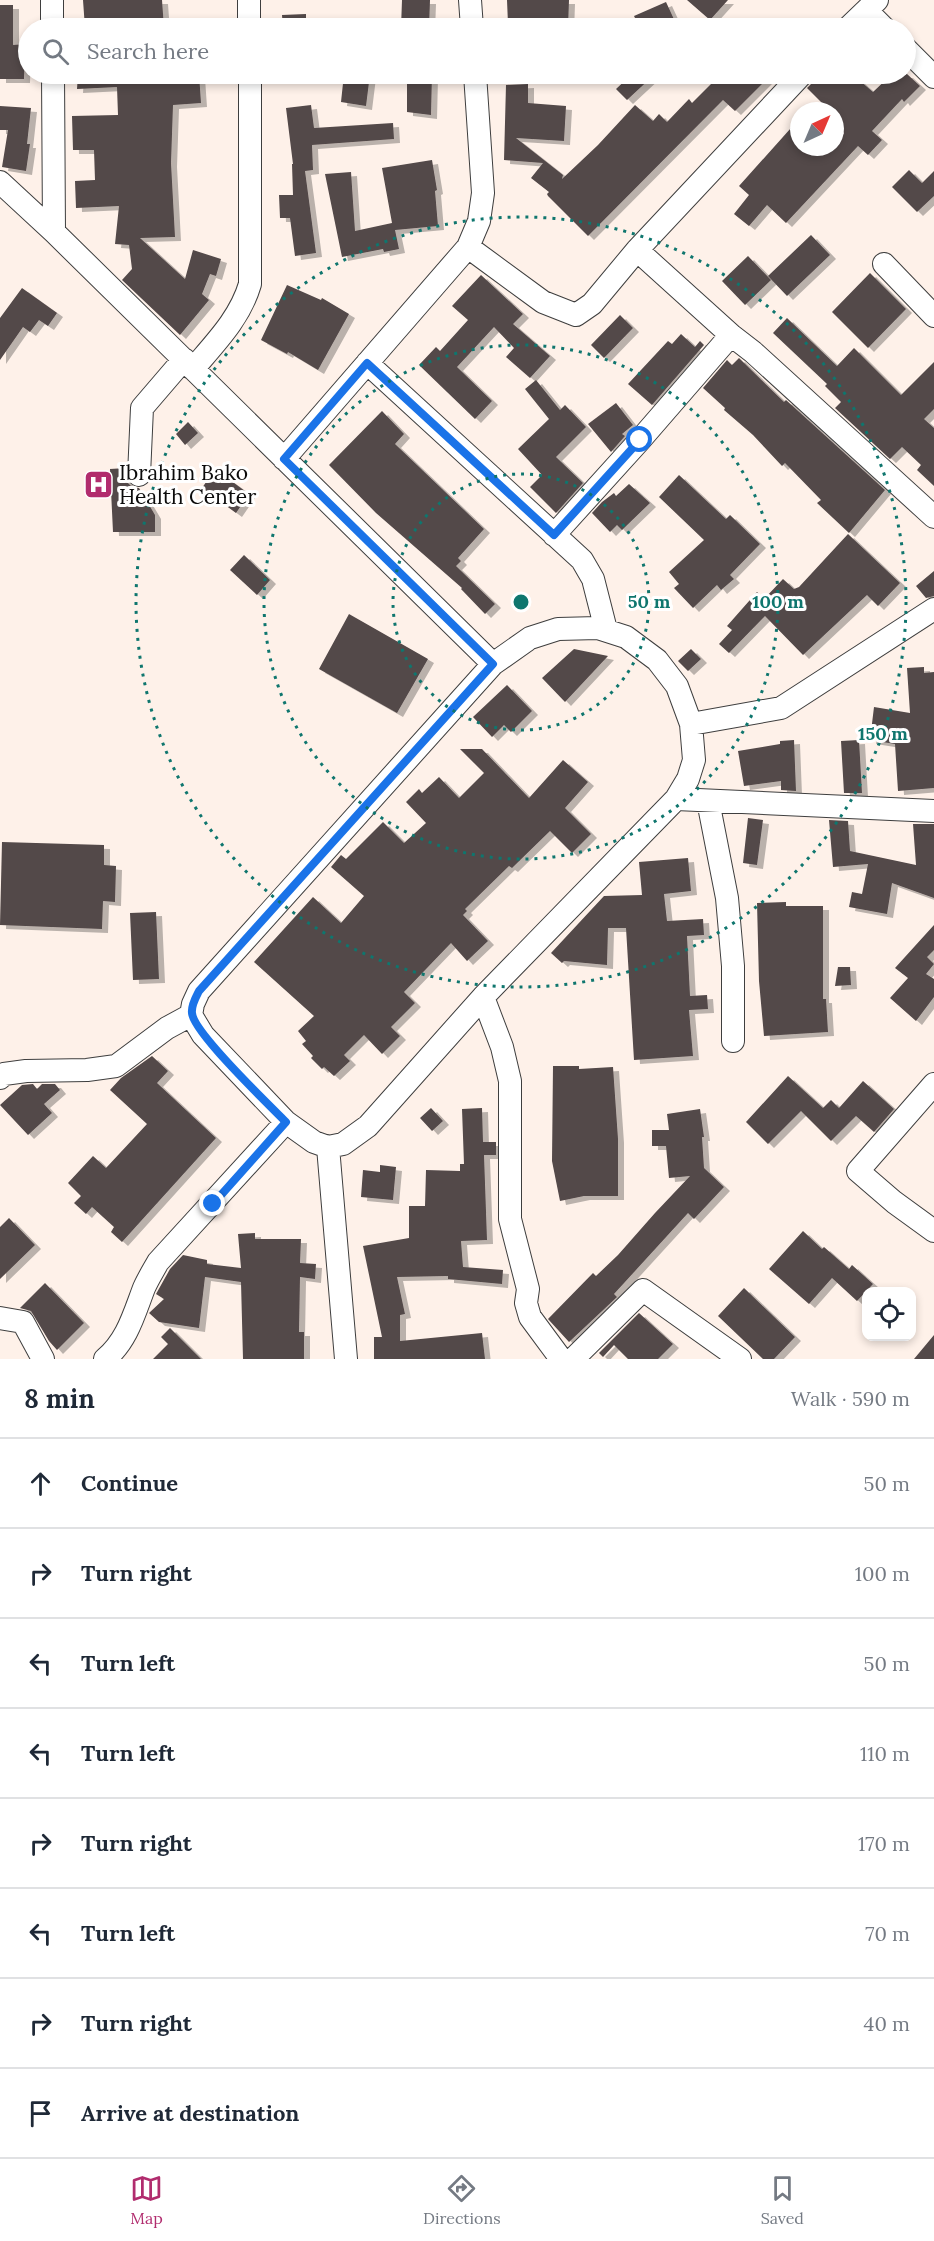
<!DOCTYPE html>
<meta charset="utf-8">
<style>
body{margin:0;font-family:Lora,serif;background:#f6f6f7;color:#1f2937}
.controls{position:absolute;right:18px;bottom:18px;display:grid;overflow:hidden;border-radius:12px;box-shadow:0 3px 9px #0003}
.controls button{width:54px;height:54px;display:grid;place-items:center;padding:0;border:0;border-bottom:2px solid #e0e1e3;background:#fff;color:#1f2937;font:30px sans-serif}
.compass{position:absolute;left:790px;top:102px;width:54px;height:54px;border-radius:50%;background:#fff;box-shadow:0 3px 9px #0003;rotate:44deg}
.stop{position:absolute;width:18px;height:18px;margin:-14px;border:4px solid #1a73e8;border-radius:50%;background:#fff}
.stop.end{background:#1a73e8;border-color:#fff;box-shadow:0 2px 6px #0008}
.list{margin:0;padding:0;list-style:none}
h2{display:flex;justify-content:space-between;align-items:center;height:78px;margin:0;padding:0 24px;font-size:26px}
h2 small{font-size:20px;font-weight:400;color:#747a83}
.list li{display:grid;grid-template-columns:39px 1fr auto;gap:18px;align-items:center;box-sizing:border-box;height:90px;padding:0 24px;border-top:2px solid #e0e1e3}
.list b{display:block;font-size:22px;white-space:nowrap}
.list em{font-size:20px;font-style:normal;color:#747a83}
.icon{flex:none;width:33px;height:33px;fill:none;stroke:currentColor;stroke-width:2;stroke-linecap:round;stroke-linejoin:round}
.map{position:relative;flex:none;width:934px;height:1359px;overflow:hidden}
.search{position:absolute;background:#fff;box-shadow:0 3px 9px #0003;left:18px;right:18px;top:18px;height:66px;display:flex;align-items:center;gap:15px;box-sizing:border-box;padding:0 21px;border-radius:33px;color:#747a83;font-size:22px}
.sheet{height:798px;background:#fff}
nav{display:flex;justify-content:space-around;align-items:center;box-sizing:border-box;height:84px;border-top:2px solid #e0e1e3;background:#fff;font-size:16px;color:#747a83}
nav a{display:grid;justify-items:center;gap:3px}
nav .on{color:#b12c6e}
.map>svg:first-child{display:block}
.building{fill:#524848;filter:url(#shadow)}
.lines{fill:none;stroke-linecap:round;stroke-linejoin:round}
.minor-casing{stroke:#3e3e3e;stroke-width:24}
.minor{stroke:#fff;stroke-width:22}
.route{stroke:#1a73e8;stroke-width:8}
.ring{fill:none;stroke:#0f766e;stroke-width:3;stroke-dasharray:3 6}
.labels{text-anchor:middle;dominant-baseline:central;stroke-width:6;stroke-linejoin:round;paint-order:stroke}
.poi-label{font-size:21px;fill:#0b0b0b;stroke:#fff;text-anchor:start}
.centre{fill:#0f766e;stroke:#fff;stroke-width:3}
.ring-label{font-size:18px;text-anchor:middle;font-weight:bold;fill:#0f766e;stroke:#fff;stroke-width:6;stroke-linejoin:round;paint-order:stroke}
</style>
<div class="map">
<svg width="934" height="1359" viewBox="0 0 934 1359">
<defs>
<filter id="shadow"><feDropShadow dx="6" dy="4" stdDeviation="0" flood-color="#0004"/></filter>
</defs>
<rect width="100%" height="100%" fill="#fef1e9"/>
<path class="building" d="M83 0H162L164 28H85Z
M402 0H430L429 28H401Z
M507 0H569L568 28H551V21L508 24Z
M687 0H728L710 20Z
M666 2 678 28H640L634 16Z
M0 5H13V45L25 44 24 79H0Z
M306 14V28H283L282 15Z
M78 74H199L201 103 173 105 171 163 175 237 140 238 185 279 193 250 221 259 216 276 210 274 202 294 209 300 180 335 122 280 132 269 129 245 115 244 119 206 76 208 75 181 95 180 94 150H73L72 116 118 115 117 87 77 89Z
M344 74H370L366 106 341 102Z
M407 74H432L431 115 407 112Z
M632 74H655L627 100 616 89Z
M721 74H772L735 111 723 100 588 236 548 196 547 194 549 192 531 178 543 163 504 160 506 85 528 84V103L566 106 564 141 516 138 563 175 562 179 598 145 635 105 653 121 659 114 667 122 689 99 692 103Z
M827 74H852L873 92 892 74H907L920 86 904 102 902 99 872 131 882 140 868 155 858 146 786 223 767 205 749 226 734 214 749 195 739 186 799 119V147H835V143L844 133 838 128 843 123 835 116V111H830L807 88 818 77 821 80Z
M311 105 314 128 393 123 394 139 312 145 313 170 305 171 316 253 295 256 290 218H280L279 195H293L292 164H293L286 108Z
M0 106 31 108 27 144H30L26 171 2 167 8 130H0Z
M432 160 437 190 435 191 438 226 395 230 399 249 384 252 383 249 342 257 325 174 351 172 355 231 392 223 382 168Z
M909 170 922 183 934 171V196L917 212 892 187Z
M811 235 830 255 787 296 768 276Z
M748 256 771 280 745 305 722 281Z
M870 273 906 309 868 348 832 312Z
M481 275 523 314 513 324 550 356 530 378 506 357 514 348 494 327 457 367 492 401 475 419 419 365 436 347 440 351 468 320 452 306Z
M287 285 321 300 322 298 349 314 318 370 288 352 287 354 261 340Z
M22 288 57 313 48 326 39 320 30 332 23 327 0 360V318Z
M620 315 633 328 604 358 591 345Z
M787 318 837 366 854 348 901 395 934 362V409L924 419 934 428V486L917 470 921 465 902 447 890 459 835 408 841 402 825 386 827 384 773 333Z
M681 334 695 347 700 341 704 345 652 405 628 384 668 341 672 344Z
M739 358 784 402 786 400 885 490 849 533 817 503 821 500 785 463 782 466 753 435 724 410 725 408 703 388 727 360 732 365Z
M536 380 560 410 565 405 586 427 556 457 583 483 556 513 530 487 542 475 518 449 549 419 525 389Z
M616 403 633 425 622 434 625 436 611 452 588 424Z
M382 411 404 434 395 444 484 529 458 558 461 561 456 566 495 604 485 614 461 589 462 588 376 513 329 465Z
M188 422 198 433 185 445 176 434Z
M126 468 127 482 132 487 139 488 155 515V532H113L110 469Z
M215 469 249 494 236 513 202 488Z
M679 475 726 519 730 515 760 544 730 575 734 579 721 590 717 585 693 608 674 588 679 584 669 572 704 540 659 497Z
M629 484 650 503 622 530 617 525 610 532 592 513 602 502 614 493 616 496Z
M848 534 900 583 878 606 867 595 803 655 765 616 729 653 719 644 732 630 727 626 757 592 764 599 783 579 794 589 799 587Z
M244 555 270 580 257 595 230 570Z
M934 571V596L926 598 916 586Z
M349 614 428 659 397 713 319 669Z
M574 649 608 656 565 702 542 678Z
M691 649 701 659 688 671 678 661Z
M924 667V673L934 672V788L898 791 895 744 870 740 874 707 910 713 907 668Z
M507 685 532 711 511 732 504 725 492 737 473 717Z
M794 740 796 791 781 790V781L744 786 738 751 780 744V741Z
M859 740 862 793H844L841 741Z
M460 749H482L529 798 563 760 588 782 565 808 591 834 572 853 550 831 512 868 509 866 465 909 467 911 463 915 488 941 467 961 451 943 404 992 415 1003 391 1027 400 1036 382 1054 364 1035 344 1055 350 1061 334 1076 324 1067 322 1069 311 1058 313 1056 302 1044 306 1041 298 1031 314 1016 254 962 313 897 341 923 364 896 331 867 341 855 346 859 383 822 404 843 426 823 406 802 419 789 422 793 439 777 459 798 484 773Z
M748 818 763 820 757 865 743 863Z
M829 820 848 821 850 851 916 865 913 824H934V898L892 883 887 914 849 907 852 892 862 894 868 864 833 867Z
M2 842 104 845V865L116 866 115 902 103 901 102 929 0 925Z
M688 858 691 891 664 894 667 921 703 919 704 935 687 936 690 996 707 995 708 1009 689 1010 693 1056 634 1060 626 928H608L607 965 564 961 562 963 551 953 604 896 642 895 639 862Z
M786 902V906H823V999H826L828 1032 764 1036 759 981 757 903Z
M156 912 159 979 133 980 130 913Z
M934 925V950L927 957 934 964 926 974 934 979V997L916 1021 890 998 908 978 895 968Z
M838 967H850L851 985 835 986Z
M152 1056 168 1071 157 1083 216 1138 122 1242 111 1232 114 1227 92 1207 86 1214 74 1203 81 1196 68 1183 93 1156 106 1168 147 1124 110 1090 121 1078Z
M553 1066H579V1069L613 1067 618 1139V1196H584L560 1201 552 1161Z
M788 1076 823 1108 831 1100 839 1108 863 1081 894 1109 874 1132 856 1116 831 1141 801 1111 768 1144 746 1122Z
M33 1084 37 1089 42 1084H55L60 1090 44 1104 52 1113 28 1135 0 1105 22 1085Z
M431 1108 443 1121 432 1131 420 1118Z
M482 1108 483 1142H496V1155H484L487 1240 461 1241 463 1267 503 1270 502 1284 448 1279V1276L397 1277 405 1314 400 1315V1341L482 1333 485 1359H374V1337H382L363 1246 409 1238V1206H425L426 1170 460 1171V1164H464L462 1109Z
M700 1109 704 1137H702L704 1168 724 1187 694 1219 688 1213 614 1294 617 1297 569 1342 548 1319 593 1273 596 1276 618 1255 655 1213 690 1176 669 1178 666 1146H652V1130H669L667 1114Z
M380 1165 396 1167 393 1200 361 1197 363 1170 380 1172Z
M9 1218 35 1245 0 1279V1227Z
M803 1231 822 1249 824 1247 849 1269 852 1265 873 1284 857 1301 832 1278 809 1304 769 1269Z
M255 1233V1239H301L300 1263 316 1264 315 1279 300 1277 299 1332H304V1359H243L241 1282 205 1277 199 1328 159 1322 149 1313 164 1299 156 1294 170 1269 183 1255 207 1260V1264L241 1268 238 1234Z
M45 1283 84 1323 57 1350 49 1341 31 1311 20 1308Z
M744 1288 795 1337 774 1359H763L718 1316Z
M639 1313 673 1344 658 1359H628L614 1345 603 1357 599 1353Z
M170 1328 201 1359H153L168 1344 161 1337Z
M934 1335V1359H914Z"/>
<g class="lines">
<defs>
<path id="minor" d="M52 0V28
M249 0V28
M470 0 472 28
M867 11 884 28
M848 28 877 0
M906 49 934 77
M53 74 54 232
M0 182 54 232 493 664
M468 247 543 302 576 315 592 304 637 250 802 74
M637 250 731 335 753 352 934 517
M884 264 934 316
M367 363 582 560 593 579 606 630
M193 369C216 342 240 318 250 284V74
M284 459 468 247 479 221 483 193 475 74
M139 475 142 408 184 359
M554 535 640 440 731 335
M598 628 626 637 657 660 677 686 691 724 694 760 688 779 676 799 483 997 368 1126 343 1144 328 1147 314 1142 286 1122 203 1035 191 1015 193 1004 199 991 493 664 530 638 558 629Z
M691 724 781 708 934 609
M676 799 934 811
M708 801 727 898 733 966V1041
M483 997 502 1047 510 1081V1219L528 1289 526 1303 530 1317 561 1359
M0 1078 4 1074 26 1071 87 1070 116 1066 167 1028 191 1015
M934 1084 858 1171 894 1202 934 1231
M328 1147 346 1359
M0 1318 23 1322 43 1359
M105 1359C127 1341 134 1314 144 1288 148 1279 153 1271 158 1262L286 1122
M573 1359 643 1290 740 1359"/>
</defs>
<use href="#minor" class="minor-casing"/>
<use href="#minor" class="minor"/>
</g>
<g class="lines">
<path class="route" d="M213 1204 286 1122C269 1105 193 1032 192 1013 191 1005 196 997 199 991L493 664 284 459 367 363 554 535 640 440"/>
</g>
<g class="ring">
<circle cx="521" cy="602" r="128"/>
<circle cx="521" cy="602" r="257"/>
<circle cx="521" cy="602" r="385"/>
</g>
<defs>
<symbol id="hospital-square" viewBox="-11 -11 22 22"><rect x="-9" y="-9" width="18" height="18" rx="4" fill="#b12c6e" stroke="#fff"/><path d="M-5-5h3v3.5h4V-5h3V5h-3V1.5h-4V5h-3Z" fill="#fff"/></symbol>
</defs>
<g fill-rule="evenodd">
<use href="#hospital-square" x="82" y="468" width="33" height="33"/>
</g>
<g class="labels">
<g class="poi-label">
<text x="119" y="472">Ibrahim Bako<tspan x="119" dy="24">Health Center</tspan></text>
</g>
</g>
<circle cx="521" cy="602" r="9" class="centre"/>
<g class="ring-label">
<text x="649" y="608">50 m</text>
<text x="778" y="608">100 m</text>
<text x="883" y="740">150 m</text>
</g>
</svg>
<div class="controls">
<button><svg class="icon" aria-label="locate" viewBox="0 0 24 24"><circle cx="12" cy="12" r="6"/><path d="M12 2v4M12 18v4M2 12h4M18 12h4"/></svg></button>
</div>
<svg class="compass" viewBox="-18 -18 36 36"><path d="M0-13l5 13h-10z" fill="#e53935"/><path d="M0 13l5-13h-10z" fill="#747a83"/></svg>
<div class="stop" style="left:640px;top:440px"></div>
<div class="stop end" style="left:213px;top:1204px"></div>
<div class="search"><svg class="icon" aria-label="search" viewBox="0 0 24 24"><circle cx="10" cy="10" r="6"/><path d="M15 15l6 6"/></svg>Search here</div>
</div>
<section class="sheet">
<h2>8 min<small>Walk · 590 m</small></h2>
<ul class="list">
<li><svg class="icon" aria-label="ahead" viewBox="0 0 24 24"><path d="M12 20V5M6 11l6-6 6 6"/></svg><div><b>Continue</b></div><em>50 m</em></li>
<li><svg class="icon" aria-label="right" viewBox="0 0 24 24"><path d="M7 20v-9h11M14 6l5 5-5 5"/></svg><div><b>Turn right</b></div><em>100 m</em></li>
<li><svg class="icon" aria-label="left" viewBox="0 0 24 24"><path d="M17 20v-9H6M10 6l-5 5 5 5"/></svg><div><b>Turn left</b></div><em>50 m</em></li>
<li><svg class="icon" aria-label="left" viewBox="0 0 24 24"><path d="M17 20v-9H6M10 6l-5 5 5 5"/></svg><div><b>Turn left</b></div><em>110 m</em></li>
<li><svg class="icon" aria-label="right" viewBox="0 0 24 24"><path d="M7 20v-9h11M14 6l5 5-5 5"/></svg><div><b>Turn right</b></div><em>170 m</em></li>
<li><svg class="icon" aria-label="left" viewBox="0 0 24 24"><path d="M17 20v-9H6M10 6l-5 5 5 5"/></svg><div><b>Turn left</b></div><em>70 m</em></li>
<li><svg class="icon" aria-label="right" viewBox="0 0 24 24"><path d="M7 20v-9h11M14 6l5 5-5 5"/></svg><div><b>Turn right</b></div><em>40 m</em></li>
<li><svg class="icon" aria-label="arrive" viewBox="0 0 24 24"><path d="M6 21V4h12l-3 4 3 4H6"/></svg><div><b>Arrive at destination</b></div></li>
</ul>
</section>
<nav>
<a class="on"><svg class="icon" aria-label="map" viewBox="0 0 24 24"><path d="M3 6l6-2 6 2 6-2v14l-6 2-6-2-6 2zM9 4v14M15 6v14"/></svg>Map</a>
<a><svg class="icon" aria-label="directions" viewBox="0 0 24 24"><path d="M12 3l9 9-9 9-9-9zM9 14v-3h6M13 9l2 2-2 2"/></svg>Directions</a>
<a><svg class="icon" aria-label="saved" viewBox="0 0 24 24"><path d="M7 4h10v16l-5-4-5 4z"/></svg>Saved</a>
</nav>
